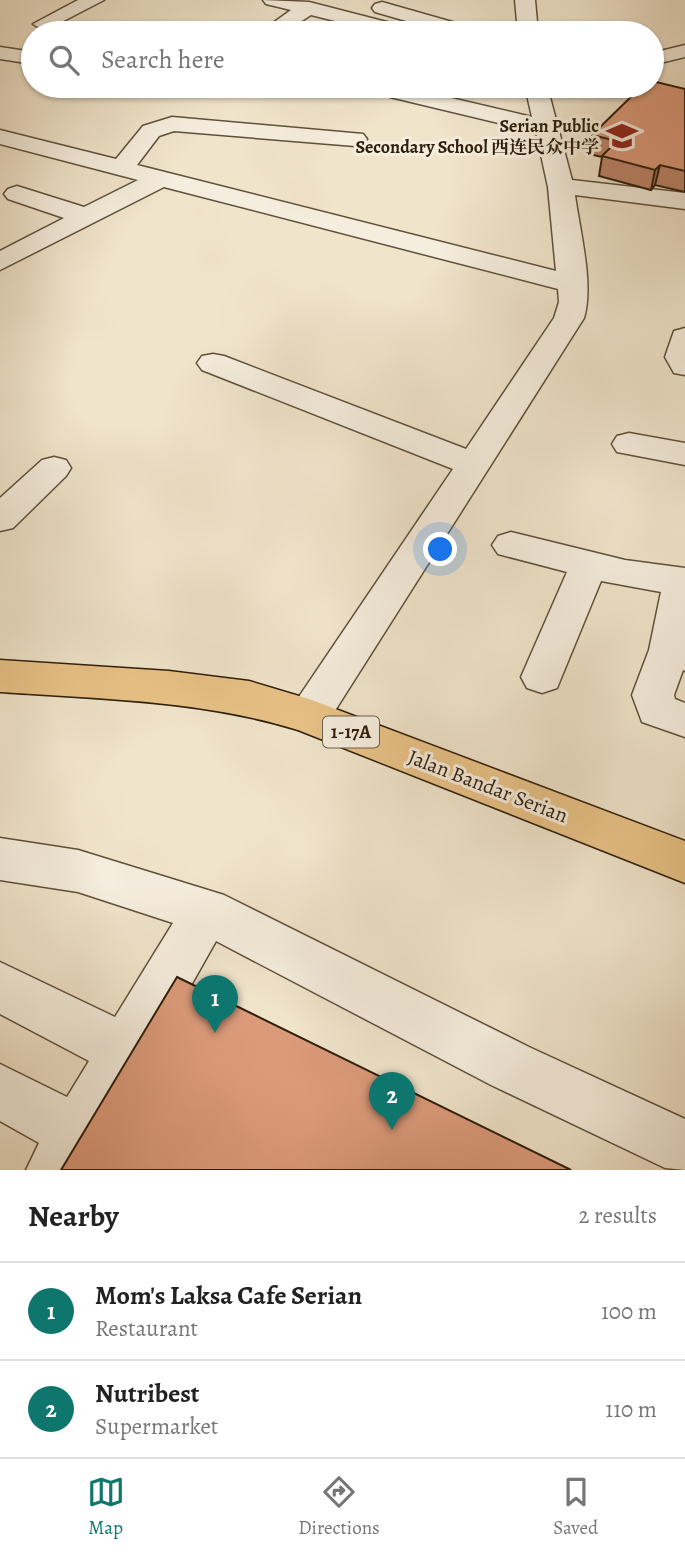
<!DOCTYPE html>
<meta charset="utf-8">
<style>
body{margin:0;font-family:Alegreya,"Noto Serif SC",serif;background:#f2f2f2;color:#222}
.you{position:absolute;left:441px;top:550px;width:24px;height:24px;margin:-18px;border:5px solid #fff;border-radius:50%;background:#1a73e8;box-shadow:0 0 0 10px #1a73e833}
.badge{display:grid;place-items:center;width:46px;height:46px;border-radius:50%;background:#0f766e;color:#fff;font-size:23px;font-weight:700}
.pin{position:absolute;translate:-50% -58px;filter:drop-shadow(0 2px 4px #0008)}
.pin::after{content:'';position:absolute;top:37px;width:24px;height:21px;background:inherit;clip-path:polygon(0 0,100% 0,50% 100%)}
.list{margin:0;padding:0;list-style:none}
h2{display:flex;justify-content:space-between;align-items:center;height:91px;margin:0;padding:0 28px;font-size:30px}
h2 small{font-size:23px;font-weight:400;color:#767676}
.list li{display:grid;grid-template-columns:46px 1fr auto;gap:21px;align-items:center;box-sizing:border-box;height:98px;padding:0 28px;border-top:2px solid #e0e0e0}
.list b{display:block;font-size:26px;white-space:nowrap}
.list p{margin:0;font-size:23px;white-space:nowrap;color:#767676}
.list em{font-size:23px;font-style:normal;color:#767676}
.icon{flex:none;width:38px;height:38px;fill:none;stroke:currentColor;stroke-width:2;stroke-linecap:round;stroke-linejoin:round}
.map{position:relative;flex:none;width:685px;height:1170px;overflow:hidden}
.search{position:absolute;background:#fff;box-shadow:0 2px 5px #0004;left:21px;right:21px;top:21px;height:77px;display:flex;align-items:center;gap:18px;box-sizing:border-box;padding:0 24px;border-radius:38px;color:#767676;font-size:26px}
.sheet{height:287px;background:#fff}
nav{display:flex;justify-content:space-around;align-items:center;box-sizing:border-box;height:98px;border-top:2px solid #e0e0e0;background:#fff;font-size:19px;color:#767676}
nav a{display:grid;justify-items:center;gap:4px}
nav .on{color:#0f766e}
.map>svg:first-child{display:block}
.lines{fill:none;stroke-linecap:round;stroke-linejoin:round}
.minor-casing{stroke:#5e503b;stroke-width:3}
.major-casing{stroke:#2e1e0b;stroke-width:3}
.minor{fill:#f5eddd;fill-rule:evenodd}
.major{fill:#e8c286;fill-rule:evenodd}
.wall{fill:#bc8469;stroke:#2e1e0b;stroke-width:2}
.shaded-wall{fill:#996c55;stroke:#2e1e0b;stroke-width:2}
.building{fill:#db9a7a;stroke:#2e1e0b;stroke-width:2}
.labels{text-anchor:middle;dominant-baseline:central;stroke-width:6;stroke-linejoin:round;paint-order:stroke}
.far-poi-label{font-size:18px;font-weight:bold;fill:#2e1e0b;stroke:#f5eddd;text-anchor:end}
.shield{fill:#f5eddd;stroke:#6a5c4a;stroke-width:2}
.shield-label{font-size:19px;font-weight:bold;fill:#2e1e0b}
.street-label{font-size:21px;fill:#2e1e0b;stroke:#f5eddd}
</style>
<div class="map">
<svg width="685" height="1170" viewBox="0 0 685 1170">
<rect width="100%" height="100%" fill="#f0e4cb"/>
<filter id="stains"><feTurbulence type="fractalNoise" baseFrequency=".00286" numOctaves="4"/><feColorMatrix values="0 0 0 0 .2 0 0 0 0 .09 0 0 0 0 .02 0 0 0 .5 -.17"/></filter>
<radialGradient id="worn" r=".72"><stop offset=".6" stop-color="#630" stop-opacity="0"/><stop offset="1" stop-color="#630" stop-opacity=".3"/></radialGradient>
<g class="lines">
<defs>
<path id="minor" d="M78 0H104L50 28 43 30 33 24Z
M263 0 309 2 414 29 417 33H383L311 15 283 33H259L291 10 266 4Z
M515 0H535L538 33H518Z
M382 2 477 29 480 33H448L375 12 372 8 375 4Z
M685 45V57L652 65V53Z
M0 47 33 52V64L0 59Z
M400 86 532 117 525 86H547L572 180 685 193V209L575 195C580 232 594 284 584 318L324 728 309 733 294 728 288 716 294 704 453 469 202 370 197 363 202 356 213 354 224 356 466 449 554 318 559 302 558 289 164 187 0 270V251L64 218 8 199 4 194 8 189 17 186 84 207 138 180 0 144V130L116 159 143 126 172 117 363 134 367 139 363 144 355 146 174 131 159 136 137 165 556 271 548 187 536 132 390 97 387 92 390 87Z
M685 328V375L674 373 665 357 674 331Z
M629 433 685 443V465L617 452 612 444 617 436Z
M54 457 66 460 71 468 66 476 13 528 0 531V498L42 460Z
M511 532 625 560 685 568V671L683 670 674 695 675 699 685 703V737L642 722 632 695 649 650 661 592 601 581 557 688 542 693 527 688 521 677 567 572 498 554 492 545 498 536Z
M0 838 78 850 224 895 529 1047 685 1119V1170L665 1168 491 1085 216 941 87 1170H26L39 1143 0 1121V1064L67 1097 89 1061 0 1014V962L115 1017 173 923 78 892 0 880Z"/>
<path id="major" d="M0 660 169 671 249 681 309 699 685 841V883L298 730C201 700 100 699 0 692Z"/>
</defs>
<use href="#minor" class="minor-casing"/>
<use href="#major" class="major-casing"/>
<use href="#minor" class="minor"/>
<use href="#major" class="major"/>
</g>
<path class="wall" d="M685 89V192L655 185 651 190 599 176 602 157 589 154 592 135Z"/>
<path class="shaded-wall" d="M660 165 655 185 651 190 655 170Z"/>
<path class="building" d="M652 81 685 89V171L660 165 655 170 602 156 617 141 592 135 642 86H652Z
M177 977 571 1170H61Z"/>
<defs>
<symbol id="school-bare" viewBox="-9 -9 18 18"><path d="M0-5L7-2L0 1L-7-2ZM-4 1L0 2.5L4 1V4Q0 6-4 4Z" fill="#8f2418" stroke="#f5eddd" stroke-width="2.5" paint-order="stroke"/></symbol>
</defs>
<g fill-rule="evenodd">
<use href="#school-bare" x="600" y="114" width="44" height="44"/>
</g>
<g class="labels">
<g class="far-poi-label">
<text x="599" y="126">Serian Public<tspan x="599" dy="21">Secondary School 西连民众中学</tspan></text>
</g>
<rect class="shield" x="323" y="716.5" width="56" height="31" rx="5"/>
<g class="shield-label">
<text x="351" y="732">1-17A</text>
</g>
<g class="street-label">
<text transform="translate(488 786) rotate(21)">Jalan Bandar Serian</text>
</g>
</g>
<rect width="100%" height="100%" filter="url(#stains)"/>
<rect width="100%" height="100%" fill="url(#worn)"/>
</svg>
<div class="you"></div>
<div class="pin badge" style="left:215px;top:1033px">1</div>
<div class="pin badge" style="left:392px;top:1130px">2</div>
<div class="search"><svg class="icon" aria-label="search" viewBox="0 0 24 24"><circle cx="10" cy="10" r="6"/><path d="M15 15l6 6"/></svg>Search here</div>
</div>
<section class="sheet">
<h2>Nearby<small>2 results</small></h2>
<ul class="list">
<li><span class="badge">1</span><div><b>Mom's Laksa Cafe Serian</b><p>Restaurant</p></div><em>100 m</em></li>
<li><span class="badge">2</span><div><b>Nutribest</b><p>Supermarket</p></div><em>110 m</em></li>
</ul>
</section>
<nav>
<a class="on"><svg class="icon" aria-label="map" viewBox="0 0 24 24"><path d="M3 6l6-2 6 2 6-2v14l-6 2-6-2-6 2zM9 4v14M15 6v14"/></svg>Map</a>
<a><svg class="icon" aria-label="directions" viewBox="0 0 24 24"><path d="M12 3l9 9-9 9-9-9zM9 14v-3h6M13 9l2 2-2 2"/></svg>Directions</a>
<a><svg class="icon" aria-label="saved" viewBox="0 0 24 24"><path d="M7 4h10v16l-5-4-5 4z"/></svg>Saved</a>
</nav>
